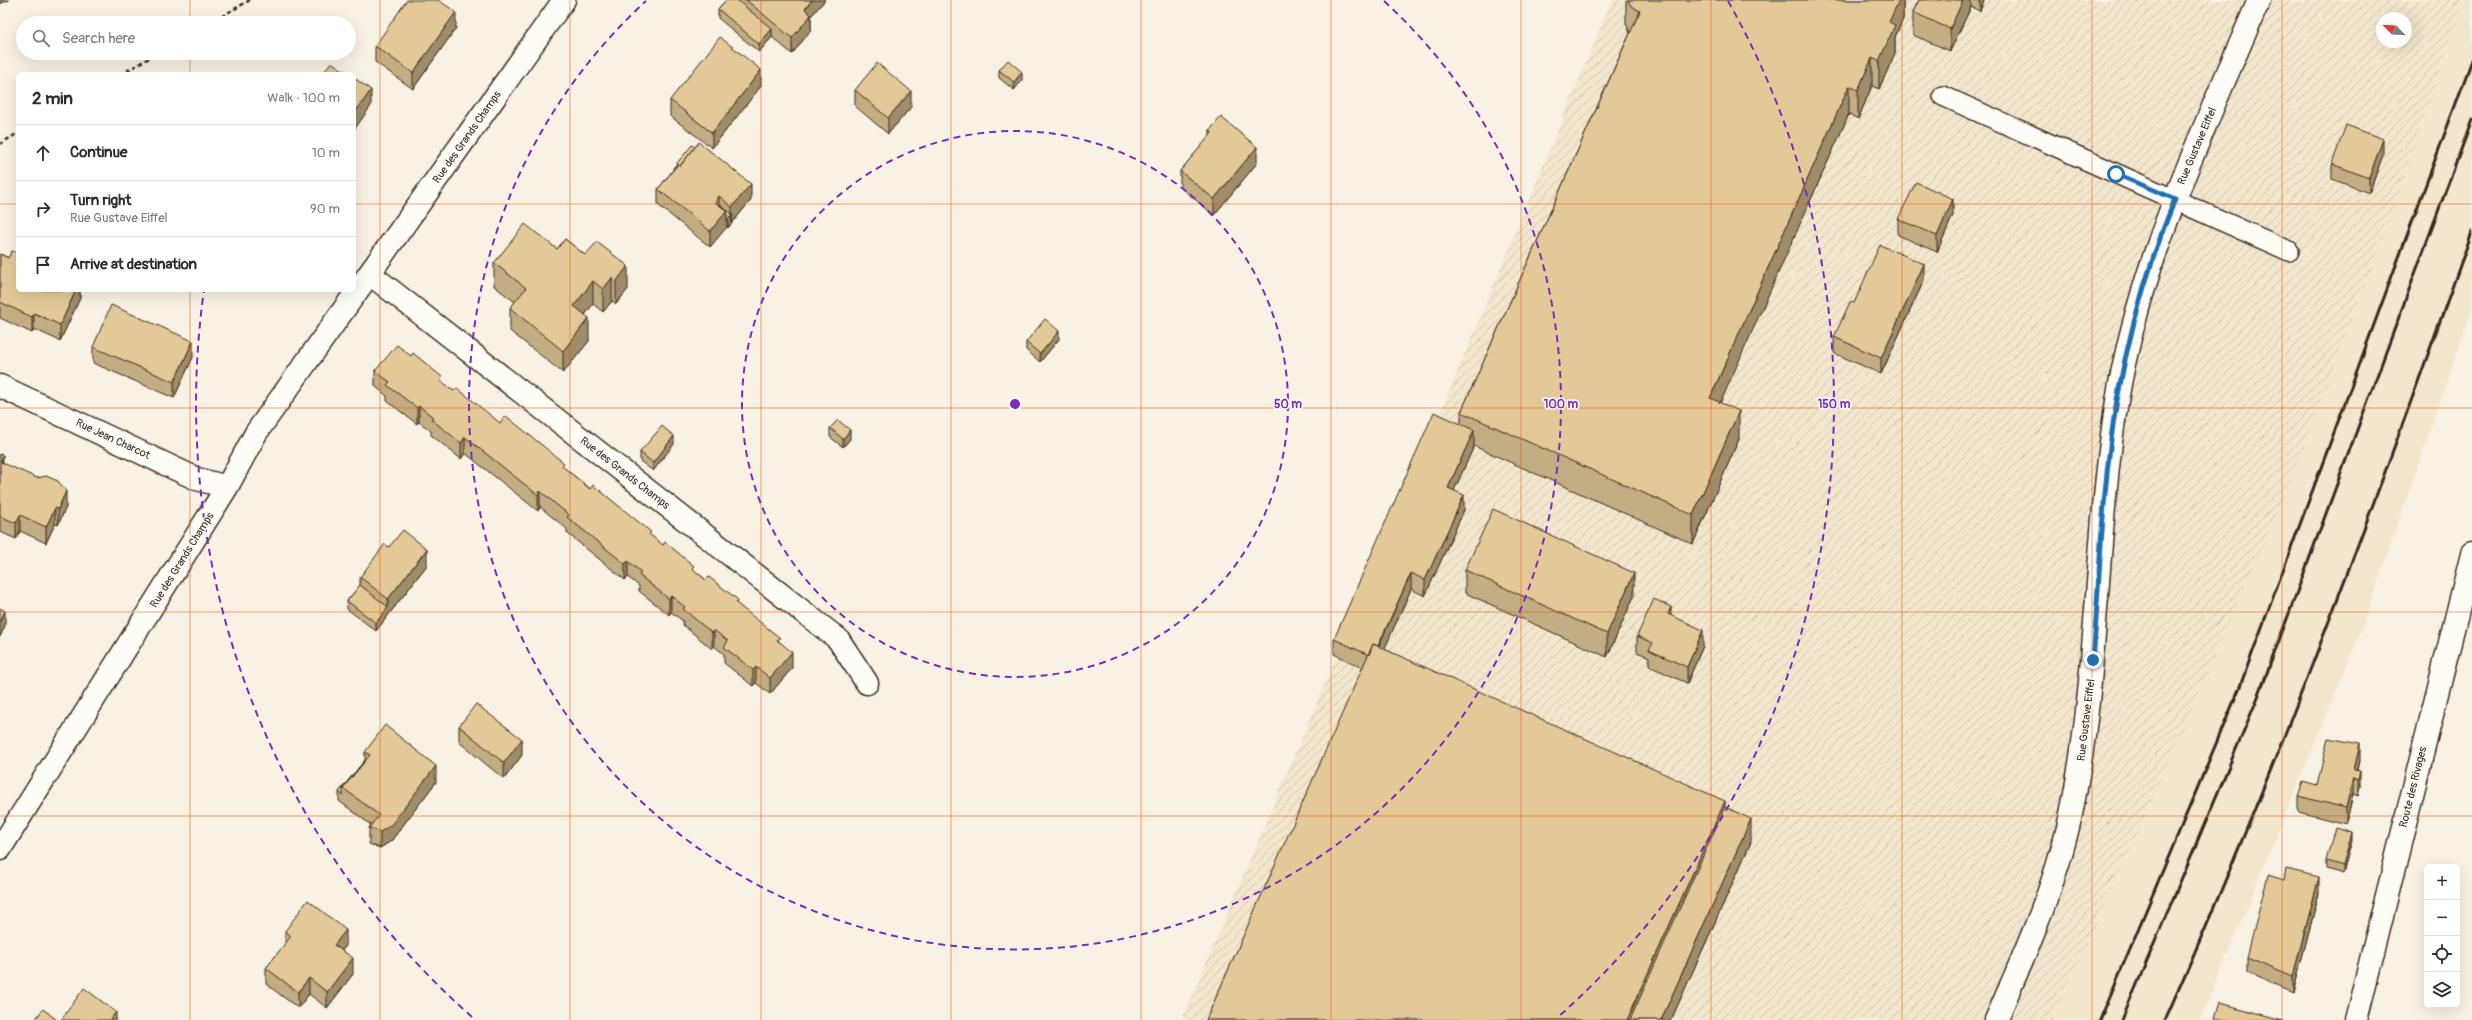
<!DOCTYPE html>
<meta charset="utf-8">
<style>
body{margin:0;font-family:Pangolin,sans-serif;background:#f7f7f7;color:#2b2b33}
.controls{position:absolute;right:12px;bottom:12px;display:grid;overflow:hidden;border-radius:6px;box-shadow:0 4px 16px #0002}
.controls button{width:36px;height:36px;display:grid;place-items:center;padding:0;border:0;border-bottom:1px solid #e1e1e2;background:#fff;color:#2b2b33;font:20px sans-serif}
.compass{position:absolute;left:2376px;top:12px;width:36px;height:36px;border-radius:50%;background:#fff;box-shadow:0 4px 16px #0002;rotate:294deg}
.stop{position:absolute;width:12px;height:12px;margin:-9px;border:3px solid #1f6fb2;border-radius:50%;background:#fff}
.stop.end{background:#1f6fb2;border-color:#fff;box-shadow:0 1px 4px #0008}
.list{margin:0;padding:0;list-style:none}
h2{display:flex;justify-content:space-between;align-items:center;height:52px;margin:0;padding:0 16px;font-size:17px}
h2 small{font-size:13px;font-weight:400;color:#7c7c81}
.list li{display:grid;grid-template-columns:26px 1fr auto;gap:12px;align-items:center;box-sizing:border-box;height:56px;padding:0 16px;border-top:1px solid #e1e1e2}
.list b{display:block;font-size:15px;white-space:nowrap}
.list p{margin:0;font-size:13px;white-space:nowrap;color:#7c7c81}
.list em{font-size:13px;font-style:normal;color:#7c7c81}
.icon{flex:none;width:22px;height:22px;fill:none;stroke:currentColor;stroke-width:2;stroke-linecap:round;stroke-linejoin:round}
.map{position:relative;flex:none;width:2472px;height:1020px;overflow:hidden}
.search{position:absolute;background:#fff;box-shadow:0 4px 16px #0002;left:16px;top:16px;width:340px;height:44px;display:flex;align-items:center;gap:10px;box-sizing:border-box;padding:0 14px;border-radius:22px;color:#7c7c81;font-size:15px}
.panel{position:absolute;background:#fff;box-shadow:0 4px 16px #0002;left:16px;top:72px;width:340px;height:220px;border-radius:6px}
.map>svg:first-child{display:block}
.built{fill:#f2e6cd}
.industrial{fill:url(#industrial-furrows);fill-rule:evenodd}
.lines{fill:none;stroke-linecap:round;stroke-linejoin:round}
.service-casing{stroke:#3b2a1e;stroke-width:22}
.minor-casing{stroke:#3b2a1e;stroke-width:25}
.secondary-casing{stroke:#3b2a1e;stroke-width:25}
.path{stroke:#3b2a1e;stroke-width:2.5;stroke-dasharray:4 3;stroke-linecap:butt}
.service{stroke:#fdfcf7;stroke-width:19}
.minor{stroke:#fdfcf7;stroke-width:22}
.secondary{stroke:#fdfcf7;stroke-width:22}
.rail{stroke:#3b2a1e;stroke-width:3}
.wall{fill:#c3ad83;stroke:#3b2a1e}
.shaded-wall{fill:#9f8d6a;stroke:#3b2a1e}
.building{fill:#e3c998;stroke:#3b2a1e}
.route{stroke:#1f6fb2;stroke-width:5}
.grid{fill:none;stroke:#e8590c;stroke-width:1;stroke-opacity:0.55}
.ring{fill:none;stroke:#7b2cbf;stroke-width:2;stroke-dasharray:7 5}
.labels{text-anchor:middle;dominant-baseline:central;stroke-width:3;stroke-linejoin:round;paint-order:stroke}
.street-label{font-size:11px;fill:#3b2a1e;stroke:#fdfcf7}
.centre{fill:#7b2cbf;stroke:#fdfcf7;stroke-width:2}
.ring-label{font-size:12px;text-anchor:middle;font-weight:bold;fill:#7b2cbf;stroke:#fdfcf7;stroke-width:3;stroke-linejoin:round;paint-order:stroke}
</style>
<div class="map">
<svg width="2472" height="1020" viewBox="0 0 2472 1020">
<defs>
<pattern id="industrial-furrows" width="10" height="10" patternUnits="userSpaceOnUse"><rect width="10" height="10" fill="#f2e6cd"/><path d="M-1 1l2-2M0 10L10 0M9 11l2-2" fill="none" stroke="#d0c5b0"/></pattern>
</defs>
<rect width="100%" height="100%" fill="#f8f2e4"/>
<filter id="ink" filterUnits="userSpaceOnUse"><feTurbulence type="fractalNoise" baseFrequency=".025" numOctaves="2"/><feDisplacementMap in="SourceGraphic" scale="8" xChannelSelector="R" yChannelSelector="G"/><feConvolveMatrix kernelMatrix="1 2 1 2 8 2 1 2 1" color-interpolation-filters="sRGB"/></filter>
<g filter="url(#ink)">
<path class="built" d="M2464 0H2472V309L2358 639 2200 1020H2052L2132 846 2392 213Z"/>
<path class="industrial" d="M1612 0H2464L2392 213 2299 461 2132 846 2052 1020H1182L1479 321ZM2382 18H2406V42H2382Z"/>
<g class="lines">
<defs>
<path id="service" d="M1943 96 2289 251"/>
<path id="minor" d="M370 274 838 639 867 683
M0 386 197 479 227 487
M0 849 227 487 256 433 564 0
M1996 1020C2026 951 2059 879 2073 804 2099 671 2095 535 2117 401 2140 260 2204 130 2259 0"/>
<path id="secondary" d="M2356 1020 2472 554"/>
</defs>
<use href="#service" class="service-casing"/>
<use href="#minor" class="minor-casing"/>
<use href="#secondary" class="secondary-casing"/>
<path class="path" d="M210 23 250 0
M121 74 158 53
M0 144 18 133"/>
<use href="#service" class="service"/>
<use href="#minor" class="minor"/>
<use href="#secondary" class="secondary"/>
<path class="rail" d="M2100 1020 2239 689 2472 60
M2122 1020 2258 697 2472 120
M2165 1020C2280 762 2377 498 2472 232"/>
</g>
<path class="wall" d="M726 0H825L811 16V30L792 54 772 37 759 52 718 18V9Z
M1626 0H1903V19L1895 37V53L1879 89 1872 86 1858 119 1849 114 1720 402 1739 439 1693 544 1474 446 1454 490 1464 510 1425 596 1411 589 1384 649 1725 807 1751 842 1671 1020H1206L1363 668 1334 654V639L1461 424V412L1630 33 1626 23Z
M1919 0H1984L1980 11 1971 7 1950 51 1913 35V12Z
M456 28 413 89 375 62V46Z
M999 70 1022 80 1014 90 999 78Z
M761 86 712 148 670 116V100Z
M855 90 911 107 888 134 855 106Z
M1210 130 1257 163 1214 215 1180 187V171L1210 136Z
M2383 155 2369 193 2332 179V164Z
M673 168 751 200 728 228 726 227 710 247 658 205V189L673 170Z
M1953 215 1937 252 1898 235V219Z
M565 239 628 289 616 304 612 301 603 312 593 304 585 315 589 341 563 373 510 331V308L515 302 494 286V263L557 249Z
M0 254 80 290V298L60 341 34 329 32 333 0 318Z
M1924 280 1881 374 1834 353V337L1854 303Z
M1059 339 1040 362 1026 350V342Z
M93 347 193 357 174 398 93 363Z
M375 371 442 382 454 391 564 468 738 605 780 642 792 668 770 694 756 683 753 686 724 663V654L714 646 712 649 683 625V621L671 612 669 615 639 591V586L628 577 625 580 567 533V529L540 507 538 511 465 453 461 459 431 435V431L419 422 417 424 387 401V396L375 386Z
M830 428 850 439 843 447 830 437Z
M674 444 653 471 640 461V452Z
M0 454 3 463 66 507 58 525 55 524 46 543 20 531 16 539 0 532Z
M389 547 427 565 376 631 347 609V601L360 585V577Z
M1465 570 1634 596 1607 657 1465 593Z
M1671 616 1703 646 1687 683 1649 666V657L1637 652V636Z
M459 726 522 755 504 779 459 742Z
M365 752 436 782 391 841 380 848 369 844V828L371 825 339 801V792L365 760Z
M2360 760 2358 771 2360 787 2358 796 2353 794 2346 824 2298 812V796Z
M2352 840 2343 874 2326 869V861Z
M2319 893 2293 992 2247 973V957Z
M285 931 346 946 342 950 353 974 327 1008 309 994 298 1008 266 984V968L285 944Z"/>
<path class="shaded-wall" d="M0 0H9L0 4Z
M812 0H825L811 16V30L792 54V38L805 9Z
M1894 0H1903V19L1895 37V53L1879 89V61Z
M1963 0H1971V7L1950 51V29Z
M1980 0H1984L1980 11Z
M456 12V28L413 89V73Z
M772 29V37L759 52V44Z
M1872 58V86L1858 119V90Z
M761 70V86L712 148V133Z
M1022 72V80L1014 90V82Z
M1849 86V114L1710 426V398Z
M371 90V106L354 130V114Z
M911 91V107L888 134V118Z
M2383 139V155L2369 193V178Z
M1257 147V163L1214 215V199Z
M751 184V200L732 223V207Z
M719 196V212L715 202Z
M1953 199V215L1937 252V236Z
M727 211V227L710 247V231Z
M732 214V223L728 228V220Z
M1924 264V280L1881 374V358Z
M628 266V289L616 304V282Z
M612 278V301L603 312V289Z
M593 281V304L574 329V306Z
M76 290H80V298L60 341V325Z
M34 313V329L32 333V317Z
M589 318V341L563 373V351Z
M1059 331V339L1040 362V354Z
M193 341V357L174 398V382Z
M419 406V422L417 424V408Z
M1739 411V439L1693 544V515Z
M850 430V439L843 447V439Z
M1474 430V446L1448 504V488Z
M674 436V444L653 471V463Z
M465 437V453L461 459V443Z
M3 455V471L1 462Z
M66 491V507L58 525V509Z
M540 491V507L538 511V495Z
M1464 495V510L1425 596V580Z
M55 508V524L46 543V527Z
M20 515V531L16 539V523Z
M427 549V565L376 631V623L388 607V599Z
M628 561V577L625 580V564Z
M1411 573V589L1374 673V657Z
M1634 573V596L1607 657V634Z
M671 596V612L669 615V599Z
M1671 607V623L1668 614Z
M5 611V626L0 637V621Z
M714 630V646L712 649V633Z
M1703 630V646L1687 683V667Z
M792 652V668L770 694V678Z
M756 667V683L753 686V670Z
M522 739V755L504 779V763Z
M2360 744V760L2356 779 2354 770Z
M436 766V782L391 841 380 848V832Z
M2360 771V787L2358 796V780Z
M2353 778V794L2346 824V808Z
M1725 801V830L1640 1020H1627Z
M1751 819V842L1671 1020H1661Z
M2352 832V840L2343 874V866Z
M2319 877V893L2293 992V976Z
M346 930V946L334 960V945Z
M353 958V974L327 1008V992Z
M309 978V994L298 1008V992Z
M116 1012V1020H110Z"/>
<path class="building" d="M407 0H438L456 12 413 73 375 46Z
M726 0H737L772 29 759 44 718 9Z
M746 0H812L805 9 811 15 792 38Z
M1628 0H1899L1889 22 1895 25 1879 61 1872 58 1858 90 1849 86 1710 398 1739 411 1693 515 1461 412 1640 11 1631 6Z
M1919 0H1963L1950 29 1913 12Z
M720 37 761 70 712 133 670 100Z
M1008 60 1022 72 1014 82 999 70Z
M331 62 349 74H323Z
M877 63 911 91 888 118 855 90Z
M354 78 371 90 354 114Z
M1221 117 1257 147 1214 199 1180 171 1212 133 1210 130Z
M2346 125 2383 139 2369 178 2332 164Z
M699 142 751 184 732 207 719 196 715 202 727 211 710 231 658 189 678 164 680 166Z
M692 145 695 147 680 166 678 164 674 169 673 168Z
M1916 182 1953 199 1937 236 1898 219Z
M719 204 732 214 728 220 727 219V211Z
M525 224 557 249 565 239 585 255 597 242 628 266 616 282 612 278 603 289 593 281 574 306 589 318 563 351 510 308 526 288 494 263Z
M1880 245 1924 264 1881 358 1834 337 1850 302 1854 303Z
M12 251 18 253V290H76L60 325 34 313 32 317 0 302V254L8 258Z
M111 305 193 341 174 382 93 347Z
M1045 319 1059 331 1040 354 1026 342Z
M397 345 411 356 413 353 442 377 440 380 454 391 457 388 500 423 506 416 564 463 562 466 590 489 593 485 651 532 649 534 663 545 665 542 694 566 692 568 706 580 709 577 738 600 736 603 780 638 777 640 792 652 770 678 756 667 753 670 724 647 728 641 714 630 712 633 683 609 685 607 671 596 669 599 639 575 641 572 628 561 625 564 567 517 569 515 540 491 538 495 465 437 461 443 431 419 433 417 419 406 417 408 387 385 390 382 375 371Z
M1434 412 1474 430 1448 488 1464 495 1425 580 1411 573 1378 646 1373 644 1369 655 1334 639Z
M838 420 850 430 843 439 830 428Z
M662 426 674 436 653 463 640 452Z
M0 454 3 455 1 462 37 478 46 476 58 481 66 491 58 509 55 508 46 527 20 515 16 523 0 516Z
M1493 509 1634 573 1607 634 1465 570Z
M403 530 427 549 388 599 360 577 385 544 389 547Z
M360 585 388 607 376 623 347 601Z
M1654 599 1671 607 1668 614 1703 630 1687 667 1649 650 1653 643 1637 636Z
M0 608 5 611 0 621Z
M1373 644 1725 801 1627 1020H1206Z
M476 704 522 739 504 763 459 726Z
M385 725 436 766 391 825 380 832 369 828 379 815 343 788 370 755 365 752Z
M2328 738 2360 744 2354 770 2360 771 2358 780 2353 778 2346 808 2298 796 2303 782 2317 786Z
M365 760 343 788V796L339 792Z
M1725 807 1751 819 1661 1020H1630Z
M2335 827 2352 832 2343 866 2326 861Z
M2286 869 2319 877 2293 976 2247 957 2268 875 2284 880Z
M308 900 346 930 334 945 353 958 327 992 309 978 298 992 266 968 291 936 285 931Z
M84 988 116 1012 110 1020H61Z
M2219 1003 2284 1020H2214Z
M43 1009 57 1020H35Z"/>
</g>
<g class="lines" filter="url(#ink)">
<path class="route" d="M2093 660C2100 574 2102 485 2117 400 2129 332 2149 263 2175 199L2116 174"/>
</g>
<path class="grid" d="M190 0V23M380 0V1020M570 0V1020M761 0V1020M951 0V1020M1141 0V1020M1331 0V1020M1521 0V1020M1711 0V1020M1902 0V1020M2092 0V1020M2282 0V1020M190 53V74M0 204H18M354 204H2472M190 290V1020M0 408H2472M0 612H2472M0 816H2472"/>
<g class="ring">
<circle cx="1015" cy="404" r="273"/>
<path d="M1384 1A546 546 0 1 1 646 1"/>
<path d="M472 1017A819 819 0 0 1 204 290M1728 1A819 819 0 0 1 1558 1017"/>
</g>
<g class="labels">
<g class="street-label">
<text transform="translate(467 137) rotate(-55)">Rue des Grands Champs</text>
<text transform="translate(2197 146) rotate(-67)">Rue Gustave Eiffel</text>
<text transform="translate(113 439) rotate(25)">Rue Jean Charcot</text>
<text transform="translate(625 473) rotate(38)">Rue des Grands Champs</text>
<text transform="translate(182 560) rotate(-58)">Rue des Grands Champs</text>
<text transform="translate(2086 720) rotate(-83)">Rue Gustave Eiffel</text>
<text transform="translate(2413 787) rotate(-76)">Route des Rivages</text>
</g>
</g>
<circle cx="1015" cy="404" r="6" class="centre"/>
<g class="ring-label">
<text x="1288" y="408">50 m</text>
<text x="1561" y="408">100 m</text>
<text x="1834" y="408">150 m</text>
</g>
</svg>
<div class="controls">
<button>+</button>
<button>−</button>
<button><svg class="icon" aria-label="locate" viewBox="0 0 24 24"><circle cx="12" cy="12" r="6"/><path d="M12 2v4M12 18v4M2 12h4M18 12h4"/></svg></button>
<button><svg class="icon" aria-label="layers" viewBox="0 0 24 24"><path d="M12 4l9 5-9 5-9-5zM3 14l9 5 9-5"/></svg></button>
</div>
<svg class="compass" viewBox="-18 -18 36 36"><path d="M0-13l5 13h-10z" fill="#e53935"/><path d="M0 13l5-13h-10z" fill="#7c7c81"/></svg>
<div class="stop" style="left:2116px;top:174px"></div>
<div class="stop end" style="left:2093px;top:660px"></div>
<div class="search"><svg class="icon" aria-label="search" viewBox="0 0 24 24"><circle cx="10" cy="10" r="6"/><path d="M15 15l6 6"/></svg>Search here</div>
<section class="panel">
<h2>2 min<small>Walk · 100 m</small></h2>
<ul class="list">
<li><svg class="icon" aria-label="ahead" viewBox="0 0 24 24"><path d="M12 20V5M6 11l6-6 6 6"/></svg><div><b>Continue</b></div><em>10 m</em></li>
<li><svg class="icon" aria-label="right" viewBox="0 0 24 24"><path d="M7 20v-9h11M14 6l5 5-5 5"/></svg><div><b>Turn right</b><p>Rue Gustave Eiffel</p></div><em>90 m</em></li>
<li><svg class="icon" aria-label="arrive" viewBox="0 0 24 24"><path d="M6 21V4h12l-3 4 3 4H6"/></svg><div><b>Arrive at destination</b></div></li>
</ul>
</section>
</div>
